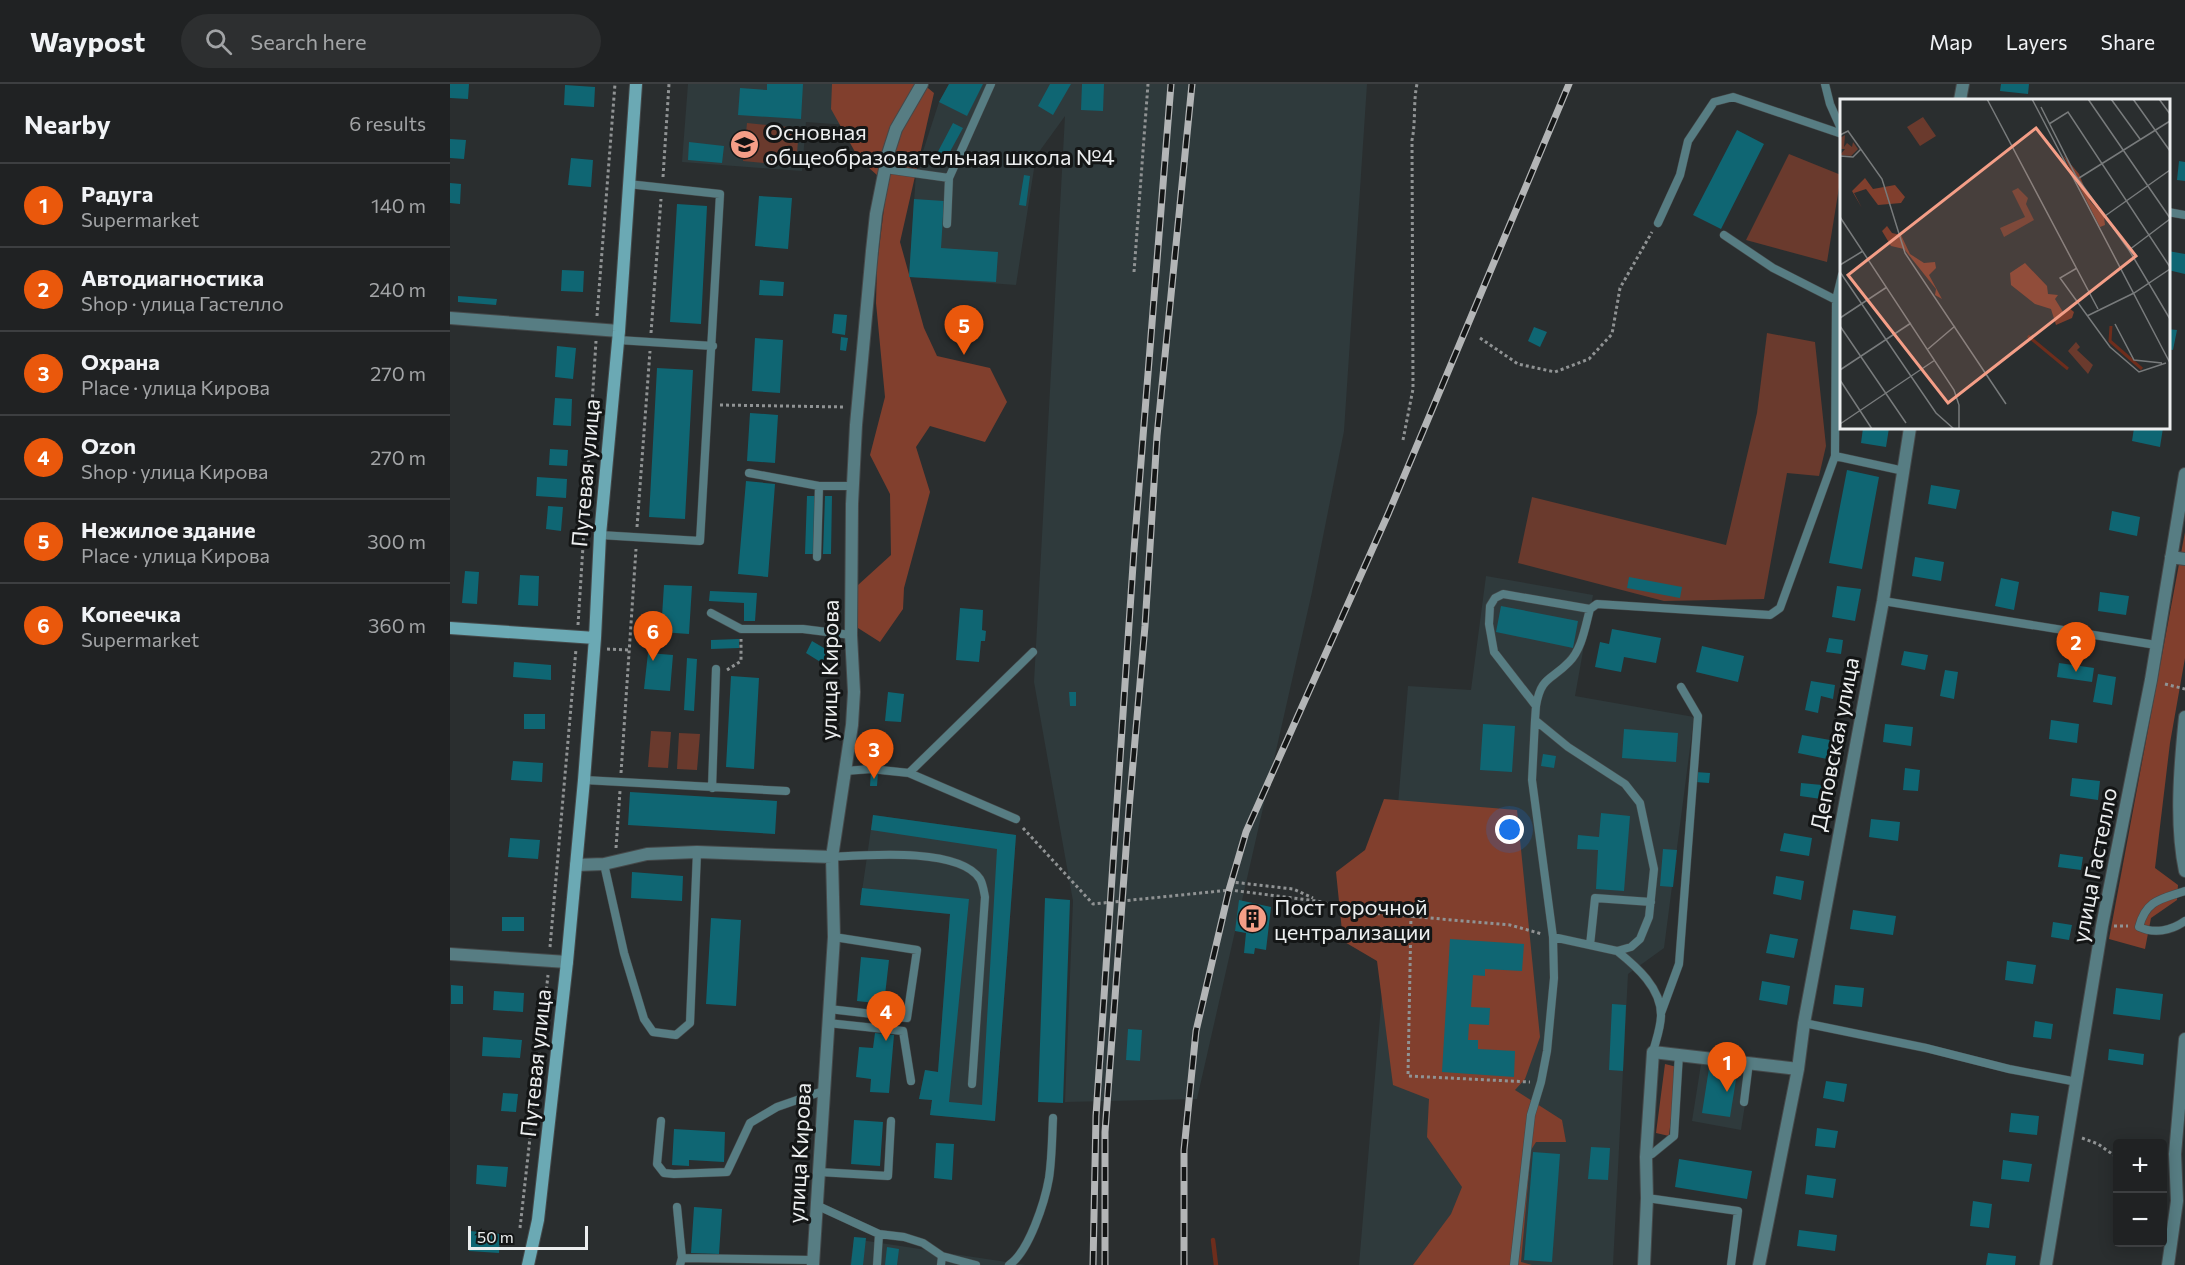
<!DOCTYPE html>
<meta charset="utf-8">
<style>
body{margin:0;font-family:Commissioner,sans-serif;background:#2d2f30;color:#f1f3f6}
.controls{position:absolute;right:18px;bottom:18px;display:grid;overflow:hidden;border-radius:6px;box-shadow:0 3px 15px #0003}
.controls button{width:54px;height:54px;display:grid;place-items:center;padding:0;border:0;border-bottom:2px solid #3d3f41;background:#202223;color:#f1f3f6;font:30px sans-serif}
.scale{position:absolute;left:18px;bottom:15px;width:120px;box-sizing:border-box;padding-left:6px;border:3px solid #eceeef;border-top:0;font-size:16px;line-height:21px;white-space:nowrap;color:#eceeef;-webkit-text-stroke:4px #141616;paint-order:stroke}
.you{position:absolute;left:1060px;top:746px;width:21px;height:21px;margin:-15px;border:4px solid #fff;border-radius:50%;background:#1a73e8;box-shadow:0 0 0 9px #1a73e833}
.badge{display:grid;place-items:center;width:39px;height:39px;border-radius:50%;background:#ea580c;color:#fff;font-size:20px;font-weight:700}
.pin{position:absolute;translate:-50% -50px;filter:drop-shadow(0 2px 3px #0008)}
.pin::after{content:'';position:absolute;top:32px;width:21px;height:18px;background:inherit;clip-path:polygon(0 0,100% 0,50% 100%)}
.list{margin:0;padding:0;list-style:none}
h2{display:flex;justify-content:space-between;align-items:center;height:78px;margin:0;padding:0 24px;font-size:26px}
h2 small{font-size:20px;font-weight:400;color:#a2a4a6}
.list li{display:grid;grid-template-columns:39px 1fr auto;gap:18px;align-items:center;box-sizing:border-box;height:84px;padding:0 24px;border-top:2px solid #3d3f41}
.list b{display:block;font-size:22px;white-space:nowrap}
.list p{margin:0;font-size:20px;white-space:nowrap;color:#a2a4a6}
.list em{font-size:20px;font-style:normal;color:#a2a4a6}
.icon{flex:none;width:33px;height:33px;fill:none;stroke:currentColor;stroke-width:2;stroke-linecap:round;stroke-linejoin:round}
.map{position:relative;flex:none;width:1735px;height:1181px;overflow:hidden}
header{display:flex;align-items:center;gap:36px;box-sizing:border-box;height:84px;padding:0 30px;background:#202223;border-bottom:2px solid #3d3f41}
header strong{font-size:28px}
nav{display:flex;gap:33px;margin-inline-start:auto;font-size:21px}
.search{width:420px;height:54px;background:#2d2f30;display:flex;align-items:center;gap:15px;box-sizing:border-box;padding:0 21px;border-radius:33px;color:#a2a4a6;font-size:22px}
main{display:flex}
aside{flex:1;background:#202223}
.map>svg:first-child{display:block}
.built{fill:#2f3a3c}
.green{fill:#6a3a2d}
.forest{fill:#813f2d}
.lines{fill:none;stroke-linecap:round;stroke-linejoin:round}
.stream{stroke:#6e2d1c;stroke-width:4.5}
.building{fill:#0f6673}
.lane-casing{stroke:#45494a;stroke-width:9}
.street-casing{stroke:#45494a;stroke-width:14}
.secondary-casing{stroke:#45494a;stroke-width:14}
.path{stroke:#909394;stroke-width:3;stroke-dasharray:3 3;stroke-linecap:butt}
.lane{stroke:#577d83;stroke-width:8}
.street{stroke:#577d83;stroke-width:12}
.secondary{stroke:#6ba9b4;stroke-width:12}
.rail-casing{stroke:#b3b5b6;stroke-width:7}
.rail{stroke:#141616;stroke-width:4.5;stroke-dasharray:14;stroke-linecap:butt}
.labels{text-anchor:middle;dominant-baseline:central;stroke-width:6;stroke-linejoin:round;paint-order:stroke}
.poi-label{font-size:22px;fill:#eceeef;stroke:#141616;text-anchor:start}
.street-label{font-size:22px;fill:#eceeef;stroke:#141616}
.inset-river{fill:none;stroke:#6e2d1c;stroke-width:3}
.inset-road{fill:none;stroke:#787b7c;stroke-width:1.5}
.view{fill:#f49e87;fill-opacity:0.15;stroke:#f49e87;stroke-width:3}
.inset-edge{fill:none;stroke:#eceeef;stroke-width:3}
</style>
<header>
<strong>Waypost</strong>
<div class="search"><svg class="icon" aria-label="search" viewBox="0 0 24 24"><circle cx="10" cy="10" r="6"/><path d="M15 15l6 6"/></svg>Search here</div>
<nav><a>Map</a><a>Layers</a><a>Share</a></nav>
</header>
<main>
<aside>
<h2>Nearby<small>6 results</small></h2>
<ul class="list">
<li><span class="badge">1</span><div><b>Радуга</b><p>Supermarket</p></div><em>140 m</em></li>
<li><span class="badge">2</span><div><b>Автодиагностика</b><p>Shop · улица Гастелло</p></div><em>240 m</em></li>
<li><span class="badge">3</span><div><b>Охрана</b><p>Place · улица Кирова</p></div><em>270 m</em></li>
<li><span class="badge">4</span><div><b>Ozon</b><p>Shop · улица Кирова</p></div><em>270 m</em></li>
<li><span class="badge">5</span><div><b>Нежилое здание</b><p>Place · улица Кирова</p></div><em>300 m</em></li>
<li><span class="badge">6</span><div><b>Копеечка</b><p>Supermarket</p></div><em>360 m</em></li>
</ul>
</aside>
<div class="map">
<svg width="1735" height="1181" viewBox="0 0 1735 1181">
<rect width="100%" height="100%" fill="#2a2e2f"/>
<path class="built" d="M238 0H415L411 42 356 38 352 87 232 78Z
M499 0H917L894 347 862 508 747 1015 615 1018 623 817 584 598 615 32 586 72 566 201 459 193 466 89 489 18Z
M1036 492 1143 511 1125 612 1244 633 1214 864 1178 890 1163 1181H909L958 602 1021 606Z
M423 731 566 751 545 1037 480 1031 482 1016 469 1015 475 986 488 988 500 830 410 821Z
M1252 974 1301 982 1291 1046 1242 1037Z
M404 1155 576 1181H400Z"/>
<path class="green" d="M297 39 349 44 346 82 293 77Z
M1339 70 1391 91 1377 178 1296 156Z
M1317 249 1365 258 1376 362 1369 392 1337 389 1314 515 1214 517 1068 479 1082 413 1276 461 1307 329Z
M201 647 221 648 218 684 198 683Z
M229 649 250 650 247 686 227 685Z"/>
<path class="forest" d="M382 0H473L484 9 450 158 474 244 487 272 540 284 557 318 535 358 480 342 466 363 480 408 454 504 453 525 430 558 408 544V501L441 471 440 410 420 371 435 313 426 219 427 181 437 100 409 75 381 25Z
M1735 448V574L1720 659 1705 784 1728 801 1727 816 1701 834 1695 865 1659 855Z
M934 715 1067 726 1090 953 1075 995 1065 1006 1112 1036 1116 1058H1086L1081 1066 1071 1178 1082 1181H963L1001 1130 1012 1103 977 1053 979 1015 943 1001 927 877 893 857 886 788 915 766Z
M1215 980 1227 983 1219 1052 1206 1049Z"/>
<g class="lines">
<path class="stream" d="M763 1156 766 1181"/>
</g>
<path class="building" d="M0 0H19L18 15 0 14Z
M317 0H353L351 35 288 31 290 4 317 6Z
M499 0H533L517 32 489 18Z
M600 0H621L603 31 588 22Z
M632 0H654L653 27 631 26Z
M1551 0H1579L1578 10 1550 7Z
M115 1 145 3 144 23 114 21Z
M503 39 513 44 491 84 482 79Z
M1287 46 1314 60 1271 145 1243 131Z
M0 55 16 56 14 75 0 74Z
M239 58 274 62 272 79 238 76Z
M121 74 143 76 141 103 118 101Z
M1729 77 1735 78V97L1727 96Z
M574 91 580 92 576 122 569 121Z
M0 99 11 100 10 120 0 119Z
M309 112 342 114 338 165 305 162Z
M464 115 494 117 491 164 548 168 546 198 459 193Z
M227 120 257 122 251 240 220 238Z
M1718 167 1735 170V190L1718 186Z
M112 186 134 187 133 208 111 207Z
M310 196 334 198 333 212 309 211Z
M8 212 47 215 46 221 8 218Z
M384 230 397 231 395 251 382 249Z
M1084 243 1097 248 1090 263 1078 257Z
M1718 245 1727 246 1723 266 1718 265Z
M391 253 398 254 396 267 390 266Z
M305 254 333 256 330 309 302 307Z
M107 262 126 264 123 295 105 293Z
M207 284 243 286 235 435 199 433Z
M105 314 122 315 121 342 103 341Z
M300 329 328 331 325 379 297 377Z
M1413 344H1439L1436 363 1411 359Z
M1684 344H1713L1710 363 1682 357Z
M100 365 118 366 117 382 99 381Z
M1397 386 1429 393 1412 485 1379 479Z
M87 393 117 395 116 414 86 412Z
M296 397 325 400 318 493 288 490Z
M1481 401 1510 406 1506 425 1478 420Z
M357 412H365L363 470H355Z
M375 412H382L381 470H373Z
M98 422 113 423 111 447 96 445Z
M1662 427 1690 433 1687 452 1659 446Z
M1465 473 1494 478 1491 497 1462 492Z
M15 487 29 488 27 520 12 519Z
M70 491 89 492 88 522 68 521Z
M1179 493 1232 503 1230 514 1177 504Z
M1551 494 1569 498 1564 526 1545 522Z
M214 501 242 502 239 550 211 548Z
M1387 502 1411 505 1405 537 1382 533Z
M260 507 307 509 305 537H294V519L259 517Z
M1650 508 1679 512 1676 531 1648 527Z
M1051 522 1128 537 1123 564 1046 548Z
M510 524 533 526 532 546 536 547 535 557H531L529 578 506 576Z
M1162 545 1211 554 1206 579 1174 573 1171 588 1145 583 1150 558 1159 560Z
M1379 554 1393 556 1391 570 1376 568Z
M289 555V564L261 565V556Z
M362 557 379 567 372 579 356 569Z
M1252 562 1294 572 1288 598 1246 588Z
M1454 567 1478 571 1475 586 1451 581Z
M198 569 223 571 220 607 194 605Z
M237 574 247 575 244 627 234 626Z
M64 578 101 581V596L63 593Z
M1609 579 1644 584 1642 598 1607 593Z
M1495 586 1508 588 1504 615 1490 612Z
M1648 590 1666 593 1662 621 1643 618Z
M281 592 309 594 304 685 276 683Z
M1361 597 1385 601 1383 615 1371 612 1368 629 1355 626Z
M438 608 454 610 451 638 435 637Z
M619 608H626V622H620Z
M74 630H95V645H74Z
M1601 636 1629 640 1627 659 1599 655Z
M1033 640 1065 642 1062 688 1030 686Z
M1435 640 1463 643 1461 662 1433 658Z
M1174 645 1228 649 1226 678 1172 674Z
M1352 651 1380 656 1377 675 1348 669Z
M1093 670 1106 672 1104 684 1091 682Z
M63 677 93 679 92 698 61 696Z
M1455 684 1470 686 1468 707 1453 706Z
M421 688 428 689 427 702H420Z
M1245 688 1260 689 1259 699 1245 698Z
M1622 694 1650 697 1648 716 1620 712Z
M1351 699 1372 701 1371 715 1350 712Z
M180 708 327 717 325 750 178 741Z
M1151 729 1180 732 1174 807 1146 805 1148 766 1127 765 1128 751 1149 753Z
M423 731 566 751 545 1037 480 1031 482 1016 469 1015 475 986 488 988 500 830 410 821 412 804 519 815 499 1018 532 1021 547 765 421 746Z
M1421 735 1450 738 1448 757 1419 753Z
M1334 749 1362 754 1359 772 1330 767Z
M60 754 90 756 88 775 58 773Z
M1213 765 1227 766 1223 803 1210 802Z
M1610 770 1633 773 1631 786 1608 783Z
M182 788 233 792 232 817 181 814Z
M1326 792 1354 797 1351 816 1323 810Z
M595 814 620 816 613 1019 588 1018Z
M789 816 821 823 816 866 805 864 804 870 794 869 796 849 785 847Z
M1403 826 1446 832 1443 851 1400 845Z
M52 833H74V847H52Z
M261 834 291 836 286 922 256 920Z
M1603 838 1622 841 1619 856 1601 853Z
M1320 850 1348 855 1344 874 1316 869Z
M1000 855 1074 860 1072 887 1035 885V892L1023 891 1021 923 1040 924 1039 941 1019 940 1018 956H1028V965L1065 967 1064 993 992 988Z
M411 873 439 876 434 920 407 917Z
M1557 877 1586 881 1583 900 1555 896Z
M1312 897 1340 902 1337 921 1309 916Z
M1 901 13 902V920H1Z
M1385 901 1414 904 1412 923 1383 920Z
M1666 904 1713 910 1710 936 1663 930Z
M44 907 74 909 73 928 43 926Z
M1162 920 1176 921 1173 987 1159 986Z
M1585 937 1603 940 1601 955 1583 953Z
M678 945 692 946 690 977 676 976Z
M425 949 444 951 439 1009 420 1008 421 995 406 993 409 963 423 964Z
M33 953 72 956 70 974 32 972Z
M1659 965 1694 970 1693 981 1658 976Z
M1260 978 1288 983 1280 1033 1252 1029Z
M1376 997 1397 1000 1394 1018 1373 1014Z
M53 1009 68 1010 66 1028 51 1027Z
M1561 1029 1589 1032 1587 1051 1559 1048Z
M404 1036 433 1038 430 1082 401 1080Z
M1367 1044 1388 1047 1385 1064 1365 1062Z
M224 1045 275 1048 274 1078 239 1076V1082L222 1081Z
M486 1059 504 1060 502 1096 484 1094Z
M1141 1063 1160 1064 1158 1096 1138 1095Z
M1083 1068 1110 1070 1102 1178 1074 1176Z
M1229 1075 1302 1087 1297 1115 1225 1103Z
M1553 1076 1582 1080 1579 1098 1551 1095Z
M27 1081 58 1083 56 1103 26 1100Z
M1357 1091 1386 1095 1383 1114 1355 1110Z
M1523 1117 1542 1120 1539 1144 1520 1142Z
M244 1123 272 1125 269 1170 241 1169Z
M1349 1146 1387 1151 1385 1167 1347 1162Z
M20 1147 50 1150 49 1169 19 1167Z
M404 1153 416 1154 413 1181H401Z
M437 1163 449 1165 447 1181H435Z
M1538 1169 1566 1172 1565 1181H1536Z"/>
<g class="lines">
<defs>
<path id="lane" d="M1375 0 1380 20 1392 47
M435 85 499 94
M1718 128 1735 131
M1208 139 1230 91 1238 57 1264 18 1283 13 1392 50
M497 140 499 94 541 0
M1274 151 1323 184 1386 216
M168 256 263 262
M1385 372 1454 387
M299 389 369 402H403
M150 451 250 457 270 110 178 100
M367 473 369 402
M1433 517 1706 561
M261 529 291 545H353L401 551
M1086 622C1091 592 1101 597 1119 578 1132 565 1135 543 1140 525
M1085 636 1082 696 1103 853
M395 687 421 685 459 689 583 568
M459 689 566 735
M134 696 336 707
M262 704 266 585
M382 773C416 771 509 763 530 795 533 800 534 808 535 813L522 1000
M154 780 174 869 194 935 203 948 226 951 240 939 247 768
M1735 807C1711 815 1696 816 1689 843 1704 850 1721 847 1735 837
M1140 861 1145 814 1201 818
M379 925 457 934 467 866 384 853
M1211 929 1229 880 1248 632 1231 603
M378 939 453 947 461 997
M1354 939 1476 964 1559 985 1627 998
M1203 968C1206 956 1211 943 1211 931 1211 904 1187 883 1167 867L1181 863 1190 855 1199 833 1204 785 1190 719 1175 700 1118 663 1085 636 1086 622 1044 568 1039 540 1040 522 1045 514 1053 510 1140 525 1147 520 1320 531 1330 524 1385 372 1386 216 1392 191
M1294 1018 1299 978
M211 1037 207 1080 214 1089 224 1090 277 1088 300 1039 327 1023 373 1007
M1196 1073 1202 1070 1224 1052 1229 970
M369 1088 438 1092 441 1037
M1197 1114 1288 1127 1281 1181
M366 1121 429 1150 454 1153 473 1159 492 1172 526 1181
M227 1123 232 1174
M230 1181 232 1174 363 1176
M427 1181 429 1150
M491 1181 492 1172
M559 1181C579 1168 595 1117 599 1094 602 1074 602 1053 603 1034
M1064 1181 1081 1031 1091 998 1097 967 1104 894 1103 853 1167 867"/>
<path id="street" d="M1510 16 1513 0
M0 234 169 247
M1721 473 1735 475
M1735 633C1730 681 1725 740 1735 787
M126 781 154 780 197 770 247 768 382 773
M0 870 117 878
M363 1181 384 853 382 773 402 641 404 608 401 551 402 420 406 341 422 167 426 130 438 70 446 45 472 0
M1194 1181 1197 1114 1196 1073 1203 968 1348 985
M1309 1181 1348 985 1354 939 1433 517 1460 344
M1596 1181 1652 842 1701 596 1735 390
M1718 1181 1727 1117 1725 1070 1735 955"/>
<path id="secondary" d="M0 544 145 554
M78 1181 88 1136 117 878 134 696 145 554 150 451 169 247 186 0"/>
</defs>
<use href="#lane" class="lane-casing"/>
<use href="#street" class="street-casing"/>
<use href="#secondary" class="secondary-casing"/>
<path class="path" d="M213 93 219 0
M684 188 698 0
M147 232 165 0
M201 249 211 115
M1030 254 1068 280 1105 288 1139 275 1162 250 1170 204 1202 148
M270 321 395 323
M953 356 963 305 962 56C966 37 963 19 967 0
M187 443 200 267
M128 541 146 257
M157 565 179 566
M277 586 291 577V555
M1715 600 1735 605
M171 689 186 465
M573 744 643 820 780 806 867 817 911 828 1060 841 1092 850
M166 764 170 707
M780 806 782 798 843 805 863 814
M961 831 958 992 1080 998
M1664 842H1678
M100 863 126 565
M1632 1054 1648 1060 1668 1074
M70 1144 98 891"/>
<use href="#lane" class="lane"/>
<use href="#street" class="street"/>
<use href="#secondary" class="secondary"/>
<defs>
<path id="rail" d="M643 1181 646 1032 684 466 721 0
M655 1181V1048L679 725 695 542 707 352 742 0
M734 1181V1066L746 947 779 806 796 748 939 428 1119 0"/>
</defs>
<use href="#rail" class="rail-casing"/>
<use href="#rail" class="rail"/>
</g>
<defs>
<symbol id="school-disc" viewBox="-11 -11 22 22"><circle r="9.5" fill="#f49e87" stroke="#141616"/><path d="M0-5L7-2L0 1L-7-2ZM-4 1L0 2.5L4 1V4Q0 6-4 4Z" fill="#111"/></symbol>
<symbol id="building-disc" viewBox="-11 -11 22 22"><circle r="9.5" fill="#f49e87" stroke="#141616"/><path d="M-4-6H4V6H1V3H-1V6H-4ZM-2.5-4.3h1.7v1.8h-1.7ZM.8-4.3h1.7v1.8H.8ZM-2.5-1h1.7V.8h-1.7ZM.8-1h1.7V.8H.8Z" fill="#111"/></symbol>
</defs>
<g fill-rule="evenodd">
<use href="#school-disc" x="278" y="44" width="33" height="33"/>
<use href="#building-disc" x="786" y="818" width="33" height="33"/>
</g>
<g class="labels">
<g class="poi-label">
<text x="315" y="47">Основная<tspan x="315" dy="25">общеобразовательная школа №4</tspan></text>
<text x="824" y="822">Пост горочной<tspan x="824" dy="25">централизации</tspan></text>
</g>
<g class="street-label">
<text transform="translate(135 389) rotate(-85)">Путевая улица</text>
<text transform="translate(379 586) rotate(-89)">улица Кирова</text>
<text transform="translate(1384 660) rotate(-79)">Деповская улица</text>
<text transform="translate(1644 781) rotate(-79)">улица Гастелло</text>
<text transform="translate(85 979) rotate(-84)">Путевая улица</text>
<text transform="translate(349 1069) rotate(-87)">улица Кирова</text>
</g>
</g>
<g transform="translate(1390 15)">
<rect width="330" height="330" fill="#2a2e2f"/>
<path d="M83 18 96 37 80 47 67 28ZM5 36 4 48 7 44 12 48 13 43 18 50 11 57 0 56 5 50H0V39ZM178 89 188 99 186 105 194 121 164 138 160 129 185 118 172 92ZM236 243 240 248 237 251 253 266 248 275 228 252Z" fill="#6a3a2d"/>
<path d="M223 56 239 75 250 102 264 118 265 126 260 128ZM25 79 33 90 55 86 65 98 61 104 38 106 26 90 14 94 22 109 12 92ZM47 127 52 134 61 136 70 155 84 164 95 163 96 169 89 176 102 200 95 196 96 190 64 150 51 147 42 132ZM185 164 207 187 208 195 218 196 215 200 223 213 229 209 234 213 232 219 216 226 211 210 195 205 171 186 170 174Z" fill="#813f2d"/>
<path class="inset-river" d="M271 227 270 242 302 270M188 237 228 270"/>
<path class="inset-road" d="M147 0 258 210M192 0 330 264M248 0 330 119M271 0 300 40M293 0 330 52M319 0 330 15M201 8 236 77 289 151 330 220M209 25 228 13 330 168M0 36 8 32 42 80 65 154 166 305M0 57 13 58 21 50M239 79 330 22M265 117 330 71M0 118 114 291 119 306V330M289 151 330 120M0 166 23 152M237 169 220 179 270 248 299 273 326 264M0 173 96 314 114 330M247 217 294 194 330 170M0 219 47 188M275 225 294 261 322 264M0 227 66 324M88 250 115 227M0 271 71 224M0 281 32 330M0 325 95 261"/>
<path class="view" d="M196 29 296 157 108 304 8 176Z"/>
<rect width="330" height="330" class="inset-edge"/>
</g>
</svg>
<div class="controls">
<button>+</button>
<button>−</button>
</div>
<div class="scale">50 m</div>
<div class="you"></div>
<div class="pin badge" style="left:1277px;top:1008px">1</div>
<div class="pin badge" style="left:1626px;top:588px">2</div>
<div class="pin badge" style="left:424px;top:695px">3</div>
<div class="pin badge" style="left:436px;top:957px">4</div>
<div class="pin badge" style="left:514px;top:271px">5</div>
<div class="pin badge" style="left:203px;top:577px">6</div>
</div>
</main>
